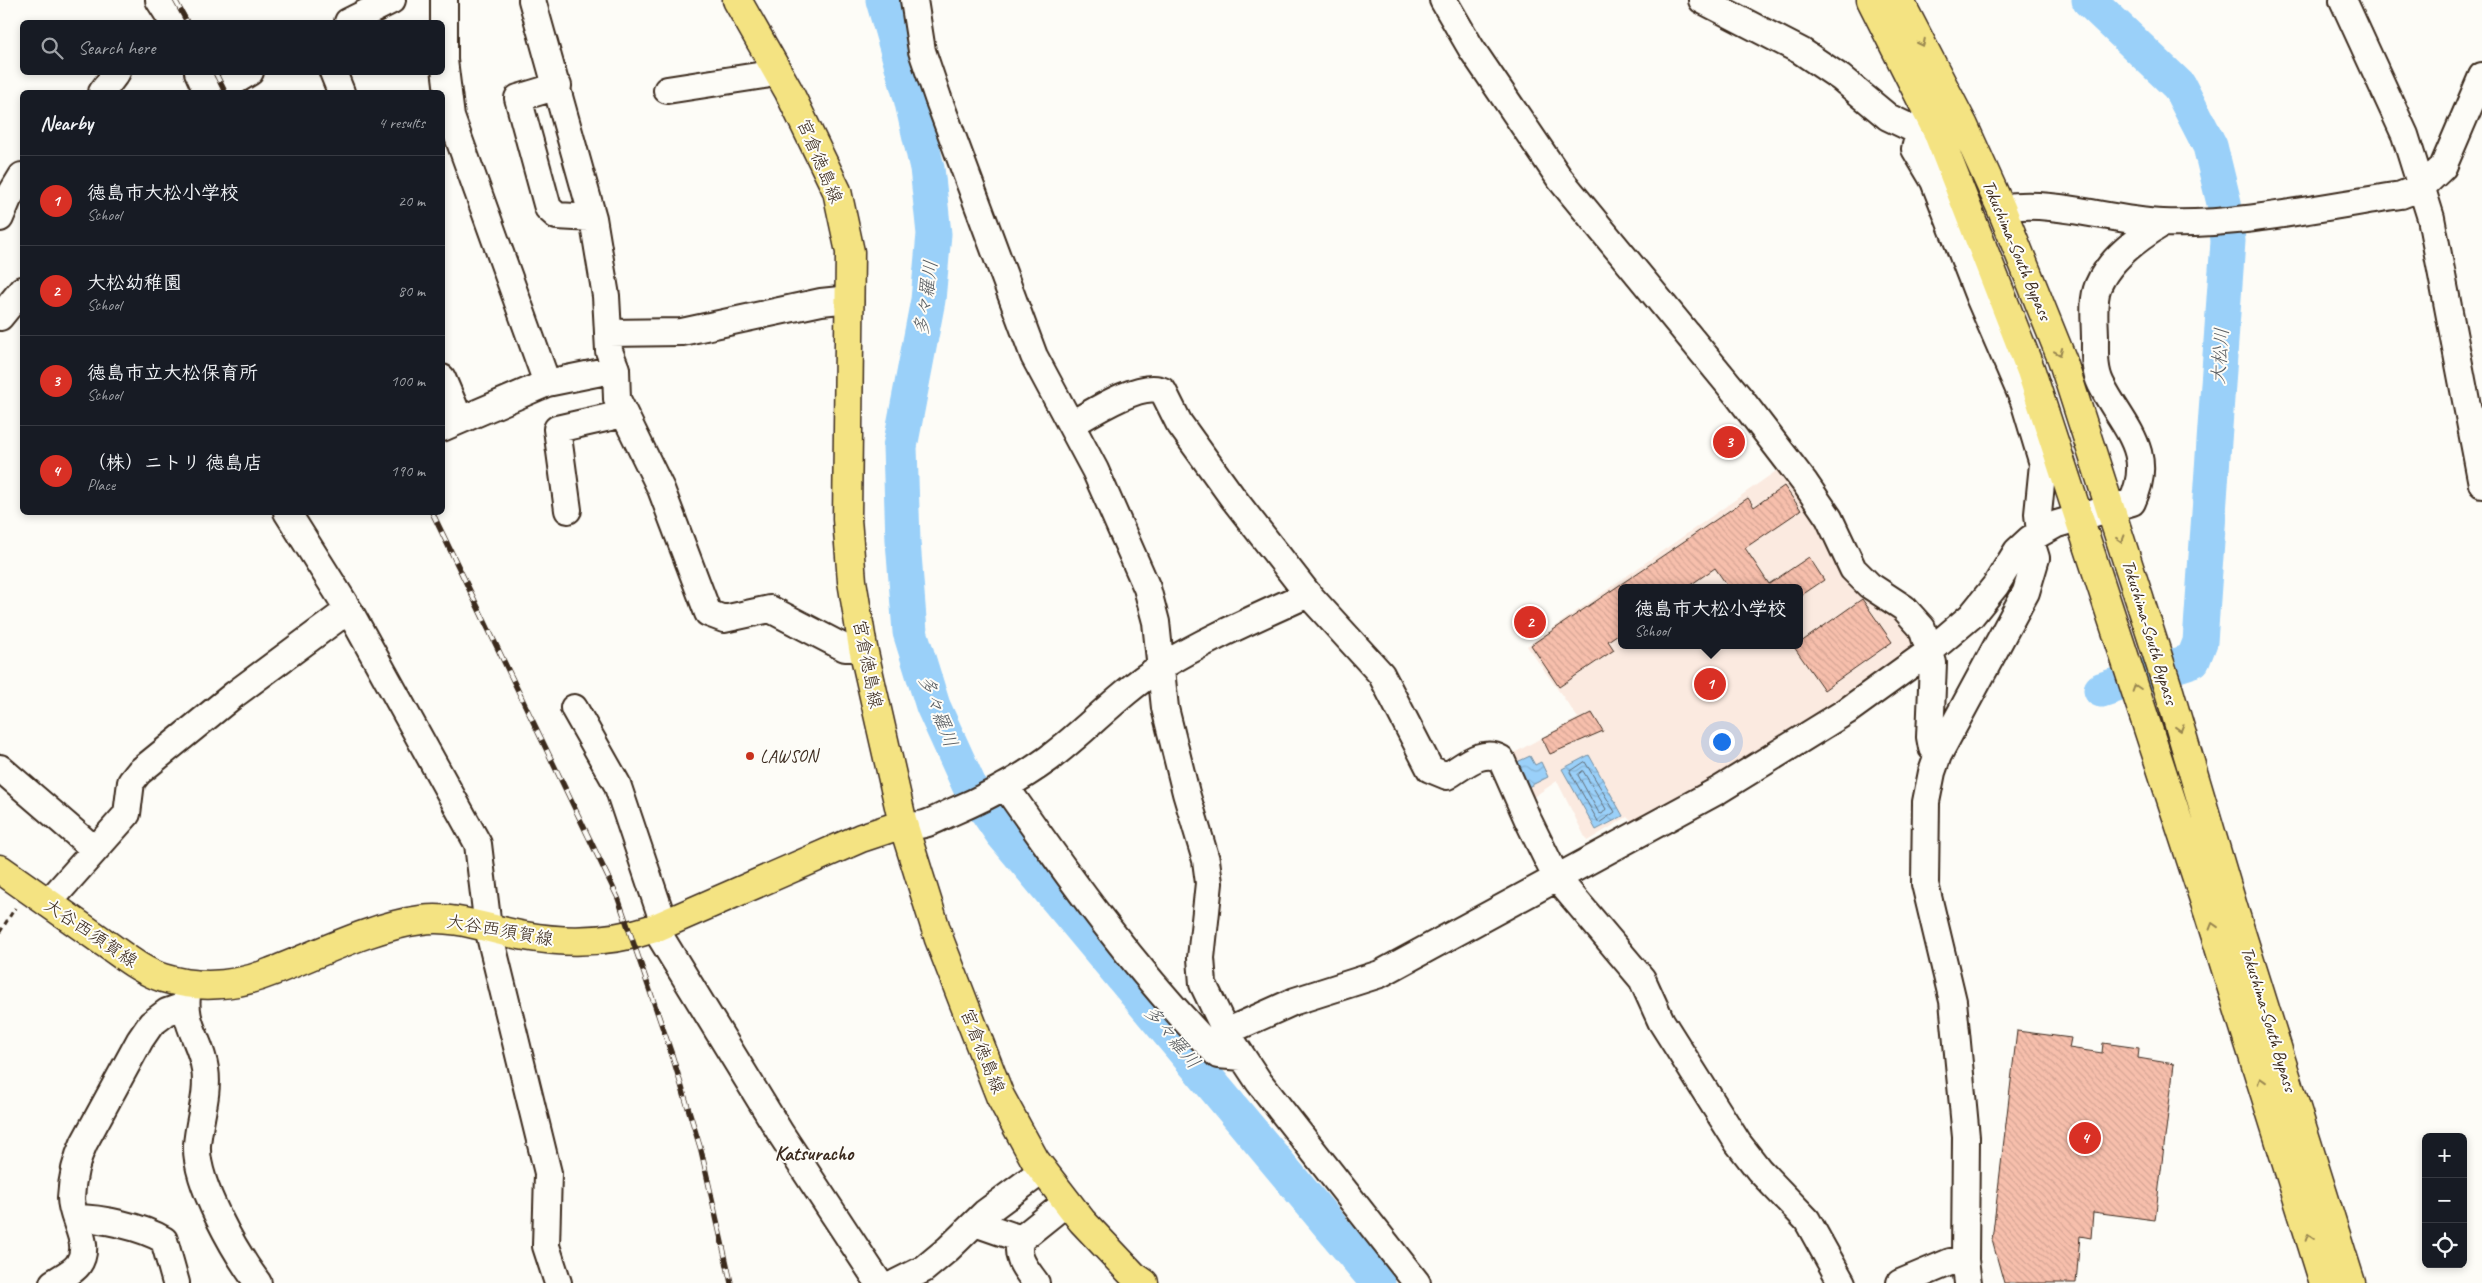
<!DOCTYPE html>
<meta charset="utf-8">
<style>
body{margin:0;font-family:Caveat,"Klee One",sans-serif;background:#20242c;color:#f1f3f6}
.controls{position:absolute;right:15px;bottom:15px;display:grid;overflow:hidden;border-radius:8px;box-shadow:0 2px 8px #0003}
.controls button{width:45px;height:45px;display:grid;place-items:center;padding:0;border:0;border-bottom:1px solid #363941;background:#171b24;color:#f1f3f6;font:25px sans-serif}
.you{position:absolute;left:1721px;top:741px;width:18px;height:18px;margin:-12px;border:4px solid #fff;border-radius:50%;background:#1a73e8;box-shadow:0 0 0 8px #1a73e833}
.badge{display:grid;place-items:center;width:32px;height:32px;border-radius:50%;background:#d93025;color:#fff;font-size:16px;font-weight:700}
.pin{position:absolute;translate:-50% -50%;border:2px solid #fff;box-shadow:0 1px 5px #0006}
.popup{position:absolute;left:1618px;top:584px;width:185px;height:65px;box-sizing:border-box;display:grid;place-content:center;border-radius:8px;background:#171b24;filter:drop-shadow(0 1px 4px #0005);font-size:16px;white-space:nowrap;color:#9ea1a6}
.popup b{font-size:19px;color:#f1f3f6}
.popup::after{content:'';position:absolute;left:50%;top:100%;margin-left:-10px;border:10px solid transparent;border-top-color:#171b24}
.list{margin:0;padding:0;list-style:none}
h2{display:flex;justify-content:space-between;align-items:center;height:65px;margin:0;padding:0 20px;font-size:21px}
h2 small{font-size:16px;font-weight:400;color:#9ea1a6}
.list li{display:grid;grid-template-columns:32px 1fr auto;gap:15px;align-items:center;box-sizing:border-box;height:90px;padding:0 20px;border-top:1px solid #363941}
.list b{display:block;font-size:19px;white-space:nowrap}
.list p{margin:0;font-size:16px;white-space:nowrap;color:#9ea1a6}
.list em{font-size:16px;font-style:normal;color:#9ea1a6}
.icon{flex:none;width:28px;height:28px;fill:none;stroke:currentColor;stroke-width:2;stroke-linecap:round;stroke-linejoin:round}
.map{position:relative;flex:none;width:2482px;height:1283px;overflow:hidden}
.search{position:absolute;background:#171b24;box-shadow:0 2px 8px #0003;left:20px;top:20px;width:425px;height:55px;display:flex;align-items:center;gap:12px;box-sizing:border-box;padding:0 18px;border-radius:8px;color:#9ea1a6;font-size:19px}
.panel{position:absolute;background:#171b24;box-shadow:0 2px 8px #0003;left:20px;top:90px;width:425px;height:425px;border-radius:8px}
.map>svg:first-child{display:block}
.built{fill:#fbeae0;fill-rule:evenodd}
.water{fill:url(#water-waves);stroke:#748ea1}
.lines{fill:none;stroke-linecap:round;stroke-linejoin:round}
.shore{stroke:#616c76;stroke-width:1}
.river{stroke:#9ad0f9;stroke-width:35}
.building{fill:url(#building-back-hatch);stroke:#3b2a1e}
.minor-casing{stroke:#3b2a1e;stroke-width:30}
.major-casing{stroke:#3b2a1e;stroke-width:31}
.highway-casing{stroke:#3b2a1e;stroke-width:31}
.path{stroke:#3b2a1e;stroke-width:3;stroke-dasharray:5 4;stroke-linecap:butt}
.minor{stroke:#fdfcf7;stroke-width:26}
.major{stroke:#f4e382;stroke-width:28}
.highway{stroke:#f4e382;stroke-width:28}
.rail-casing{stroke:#3b2a1e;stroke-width:5.5}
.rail{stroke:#fdfcf7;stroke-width:4;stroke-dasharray:11;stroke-linecap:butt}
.oneway{stroke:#988650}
.poi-dot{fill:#c8321e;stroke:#fdfcf7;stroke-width:2}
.labels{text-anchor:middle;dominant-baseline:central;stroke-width:4;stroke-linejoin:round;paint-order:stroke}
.street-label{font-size:18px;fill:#3b2a1e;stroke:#fdfcf7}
.poi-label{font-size:18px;fill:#3b2a1e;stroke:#fdfcf7;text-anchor:start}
.water-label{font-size:19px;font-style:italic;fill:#585c60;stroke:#fdfcf7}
.quarter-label{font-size:20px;font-weight:bold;fill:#3b2a1e;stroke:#fdfcf7}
</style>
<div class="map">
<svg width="2482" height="1283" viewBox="0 0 2482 1283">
<defs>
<pattern id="water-waves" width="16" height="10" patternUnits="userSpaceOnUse" patternTransform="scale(1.25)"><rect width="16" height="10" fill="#9ad0f9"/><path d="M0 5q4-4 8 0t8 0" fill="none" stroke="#86b3d5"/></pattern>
<pattern id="building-back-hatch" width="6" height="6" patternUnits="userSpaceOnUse" patternTransform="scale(1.25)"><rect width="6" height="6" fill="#f7bfac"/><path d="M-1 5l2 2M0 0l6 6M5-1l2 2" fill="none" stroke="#d5a494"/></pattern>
</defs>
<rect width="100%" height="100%" fill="#fdfcf7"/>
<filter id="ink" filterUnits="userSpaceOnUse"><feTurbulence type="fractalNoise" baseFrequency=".02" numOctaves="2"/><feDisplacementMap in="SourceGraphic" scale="10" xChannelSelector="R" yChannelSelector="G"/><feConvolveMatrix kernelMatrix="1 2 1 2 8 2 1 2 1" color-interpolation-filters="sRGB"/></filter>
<g filter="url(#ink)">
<path class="built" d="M1779 469 1829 540 1911 620 1916 650 1764 754 1636 826 1627 817 1587 841 1557 781 1526 802 1509 759 1514 753 1578 718 1527 646ZM1621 588H1799V645H1621Z"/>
<path class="water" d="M1589 755 1623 816 1596 830 1562 769Z
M1530 756 1535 765 1541 762 1548 777 1528 787 1517 762Z"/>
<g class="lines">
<path class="shore" d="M1585 762 1615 812 1599 823 1570 772Z
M1583 771 1606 809 1602 814 1599 813 1578 775Z"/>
<path class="river" d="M883 0 911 98 927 168 934 234 928 300 900 447 903 541 910 632 933 706 969 785 1002 833 1378 1283
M2089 0 2179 86 2210 146 2224 203 2228 241 2200 642 2193 660 2101 690"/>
</g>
<path class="building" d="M1784 486 1801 510 1745 548 1769 584 1809 557 1824 580 1799 597V588H1729L1715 568 1686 588H1621V632L1608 641 1614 650 1559 687 1531 645 1748 498 1754 507Z
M1862 599 1892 642 1824 690 1794 647Z
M1592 713 1603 731 1550 754 1542 738Z
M2017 1031 2071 1038 2069 1048 2102 1053 2103 1043 2139 1048 2138 1058 2174 1064 2155 1220 2093 1212 2091 1238 2080 1236 2076 1283H2004L1992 1240Z"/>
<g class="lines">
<defs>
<path id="minor" d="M159 0 173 22
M444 0V60L451 117 547 383
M532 0 593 218 606 296 609 351 616 369 617 399 661 489 708 613 724 619 770 609 845 648H863
M914 0 922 51 938 98 1034 356 1095 470 1147 588 1156 622 1165 708 1186 793 1206 860 1209 883 1201 958 1203 984 1226 1032 1259 1082 1417 1283
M1443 0 1471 48 1560 179 1739 397 1805 483 1829 518 1853 569 1869 585 1904 608 1922 628 1933 663 1930 737 1932 748 1938 755
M1702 0 1801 51 1841 78 1888 117 1909 127 1938 131
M2343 0 2405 135 2431 218 2482 484
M348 22 392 0
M198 72 207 92
M333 72 341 92
M558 86 518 98 548 208 557 216 593 218
M667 90 764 75 776 69
M102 92 117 72
M217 92 250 72
M1920 130 1915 149 1934 181 1979 297 2024 401 2043 464 2038 514 2040 532
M2001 208C2055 199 2109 221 2163 223 2238 226 2326 206 2401 195L2422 187 2443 167 2482 76
M0 218 8 199 22 176
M0 317 22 290
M608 333 682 332 821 302 850 299
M442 378 460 420
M1072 424C1091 413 1142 380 1163 391L1179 423 1233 498 1308 594 1381 674 1430 769 1447 776C1464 766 1482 748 1501 759L1528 820 1556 877 1642 979 1661 1021 1738 1143 1759 1170 1807 1220 1842 1283
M442 428 547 383 616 369
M568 510 557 429 623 414
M287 512 350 612 478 844 488 928 548 1173 546 1246 558 1283
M574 708 617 784 664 924
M0 768 94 849
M1005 786C1071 880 1137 973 1218 1055L1242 1057
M903 824C923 829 934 820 952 812 985 798 1019 780 1048 759 1087 730 1118 694 1159 668 1206 639 1258 617 1308 594
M48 903 127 814 131 782 139 772 235 694 336 619 350 612
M655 928 781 1134 879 1283
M188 988C181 1024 200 1037 205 1069 209 1094 199 1119 197 1145 195 1183 235 1252 258 1283
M1226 1032 1295 1001 1380 974 1719 790 1847 711 1930 651 1971 616 1996 585 2017 551 2030 539
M76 1218C101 1218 143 1227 164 1240L176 1283
M975 1223 1021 1239
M53 1283C60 1278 73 1272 78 1265 93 1244 71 1220 71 1198 72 1179 76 1160 84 1143L140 1040 151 1024 167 1012 184 1006
M896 1283 924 1269 948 1249 985 1213 1043 1170
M1036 1283C1026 1269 1014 1257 1021 1239L1067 1202
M1900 1283 1950 1262 1965 1260
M1968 1283 1965 1260 1966 1137 1953 1001 1925 884 1926 802 1932 772 1938 755 2026 592 2036 558 2030 539 2057 524 2132 502C2156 451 2122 426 2101 384 2094 370 2095 354 2095 339 2095 322 2092 301 2098 286 2110 258 2138 238 2163 223"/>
<path id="major" d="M737 0 788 90 837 191 850 252 847 519 852 581 863 648 903 824 939 939 1000 1096 1035 1160 1082 1221 1134 1276 1144 1283
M0 869C34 893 68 917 102 941 121 954 141 971 163 978 199 989 237 986 271 972 316 955 373 926 421 920 456 915 490 930 525 936 569 944 613 942 655 928L861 838 903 824"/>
<path id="highway" d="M1871 0 1937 131 2031 371 2208 912 2324 1283
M1899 0 1964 126 2001 208 2062 359 2169 691 2233 907 2351 1283"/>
</defs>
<use href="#minor" class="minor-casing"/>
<use href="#major" class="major-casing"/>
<use href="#highway" class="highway-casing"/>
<path class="path" d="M0 932 15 908"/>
<use href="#minor" class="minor"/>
<use href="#major" class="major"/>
<use href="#highway" class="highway"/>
<defs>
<path id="rail" d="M175 0 187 22
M215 72 225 92
M432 512 618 898 672 1055 701 1150 731 1283"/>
</defs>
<use href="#rail" class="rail-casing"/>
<use href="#rail" class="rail"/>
</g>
<defs><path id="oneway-chevron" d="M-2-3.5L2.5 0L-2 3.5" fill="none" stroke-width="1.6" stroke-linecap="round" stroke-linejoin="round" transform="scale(1.25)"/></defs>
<g class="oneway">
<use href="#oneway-chevron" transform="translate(1922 43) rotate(63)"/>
<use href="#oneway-chevron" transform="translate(2059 352) rotate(68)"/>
<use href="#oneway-chevron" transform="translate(2121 539) rotate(73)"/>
<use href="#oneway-chevron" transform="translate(2136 688) rotate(-108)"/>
<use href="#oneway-chevron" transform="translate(2180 728) rotate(73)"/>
<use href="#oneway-chevron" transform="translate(2213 926) rotate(-107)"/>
<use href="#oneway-chevron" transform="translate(2261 1081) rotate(-107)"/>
<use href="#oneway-chevron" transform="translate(2309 1237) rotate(-108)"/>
</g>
</g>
<circle class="poi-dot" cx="750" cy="756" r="5"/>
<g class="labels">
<g class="street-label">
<text transform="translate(820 161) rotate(67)">宮倉徳島線</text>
<text transform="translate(2017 250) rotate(67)">Tokushima-South Bypass</text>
<text transform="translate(2150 632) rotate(73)">Tokushima-South Bypass</text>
<text transform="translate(868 664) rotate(79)">宮倉徳島線</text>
<text transform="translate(500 930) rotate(10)">大谷西須賀線</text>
<text transform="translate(91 933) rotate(34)">大谷西須賀線</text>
<text transform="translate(2269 1019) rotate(73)">Tokushima-South Bypass</text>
<text transform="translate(983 1051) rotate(68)">宮倉徳島線</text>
</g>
<g class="poi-label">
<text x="760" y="756">LAWSON</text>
</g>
<g class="water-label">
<text transform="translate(926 298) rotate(-82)">多々羅川</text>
<text transform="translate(2220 356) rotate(-86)">大松川</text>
<text transform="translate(938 711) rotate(69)">多々羅川</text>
<text transform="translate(1172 1037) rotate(50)">多々羅川</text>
</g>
<g class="quarter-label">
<text x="814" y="1153">Katsuracho</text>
</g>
</g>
</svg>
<div class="controls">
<button>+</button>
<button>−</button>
<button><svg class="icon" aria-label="locate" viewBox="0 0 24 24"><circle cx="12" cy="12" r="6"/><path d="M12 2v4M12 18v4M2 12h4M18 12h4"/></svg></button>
</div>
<div class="you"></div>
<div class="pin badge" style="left:1710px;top:684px">1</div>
<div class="popup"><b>徳島市大松小学校</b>School</div>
<div class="pin badge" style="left:1530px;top:622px">2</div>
<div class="pin badge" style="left:1729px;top:442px">3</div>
<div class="pin badge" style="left:2085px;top:1138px">4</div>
<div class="search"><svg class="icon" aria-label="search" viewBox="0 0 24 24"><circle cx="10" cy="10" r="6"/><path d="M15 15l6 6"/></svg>Search here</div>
<section class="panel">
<h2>Nearby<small>4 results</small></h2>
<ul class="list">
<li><span class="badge">1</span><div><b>徳島市大松小学校</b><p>School</p></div><em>20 m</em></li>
<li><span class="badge">2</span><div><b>大松幼稚園</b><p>School</p></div><em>80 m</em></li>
<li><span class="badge">3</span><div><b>徳島市立大松保育所</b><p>School</p></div><em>100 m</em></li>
<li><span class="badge">4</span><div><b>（株）ニトリ 徳島店</b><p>Place</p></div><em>190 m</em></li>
</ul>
</section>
</div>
